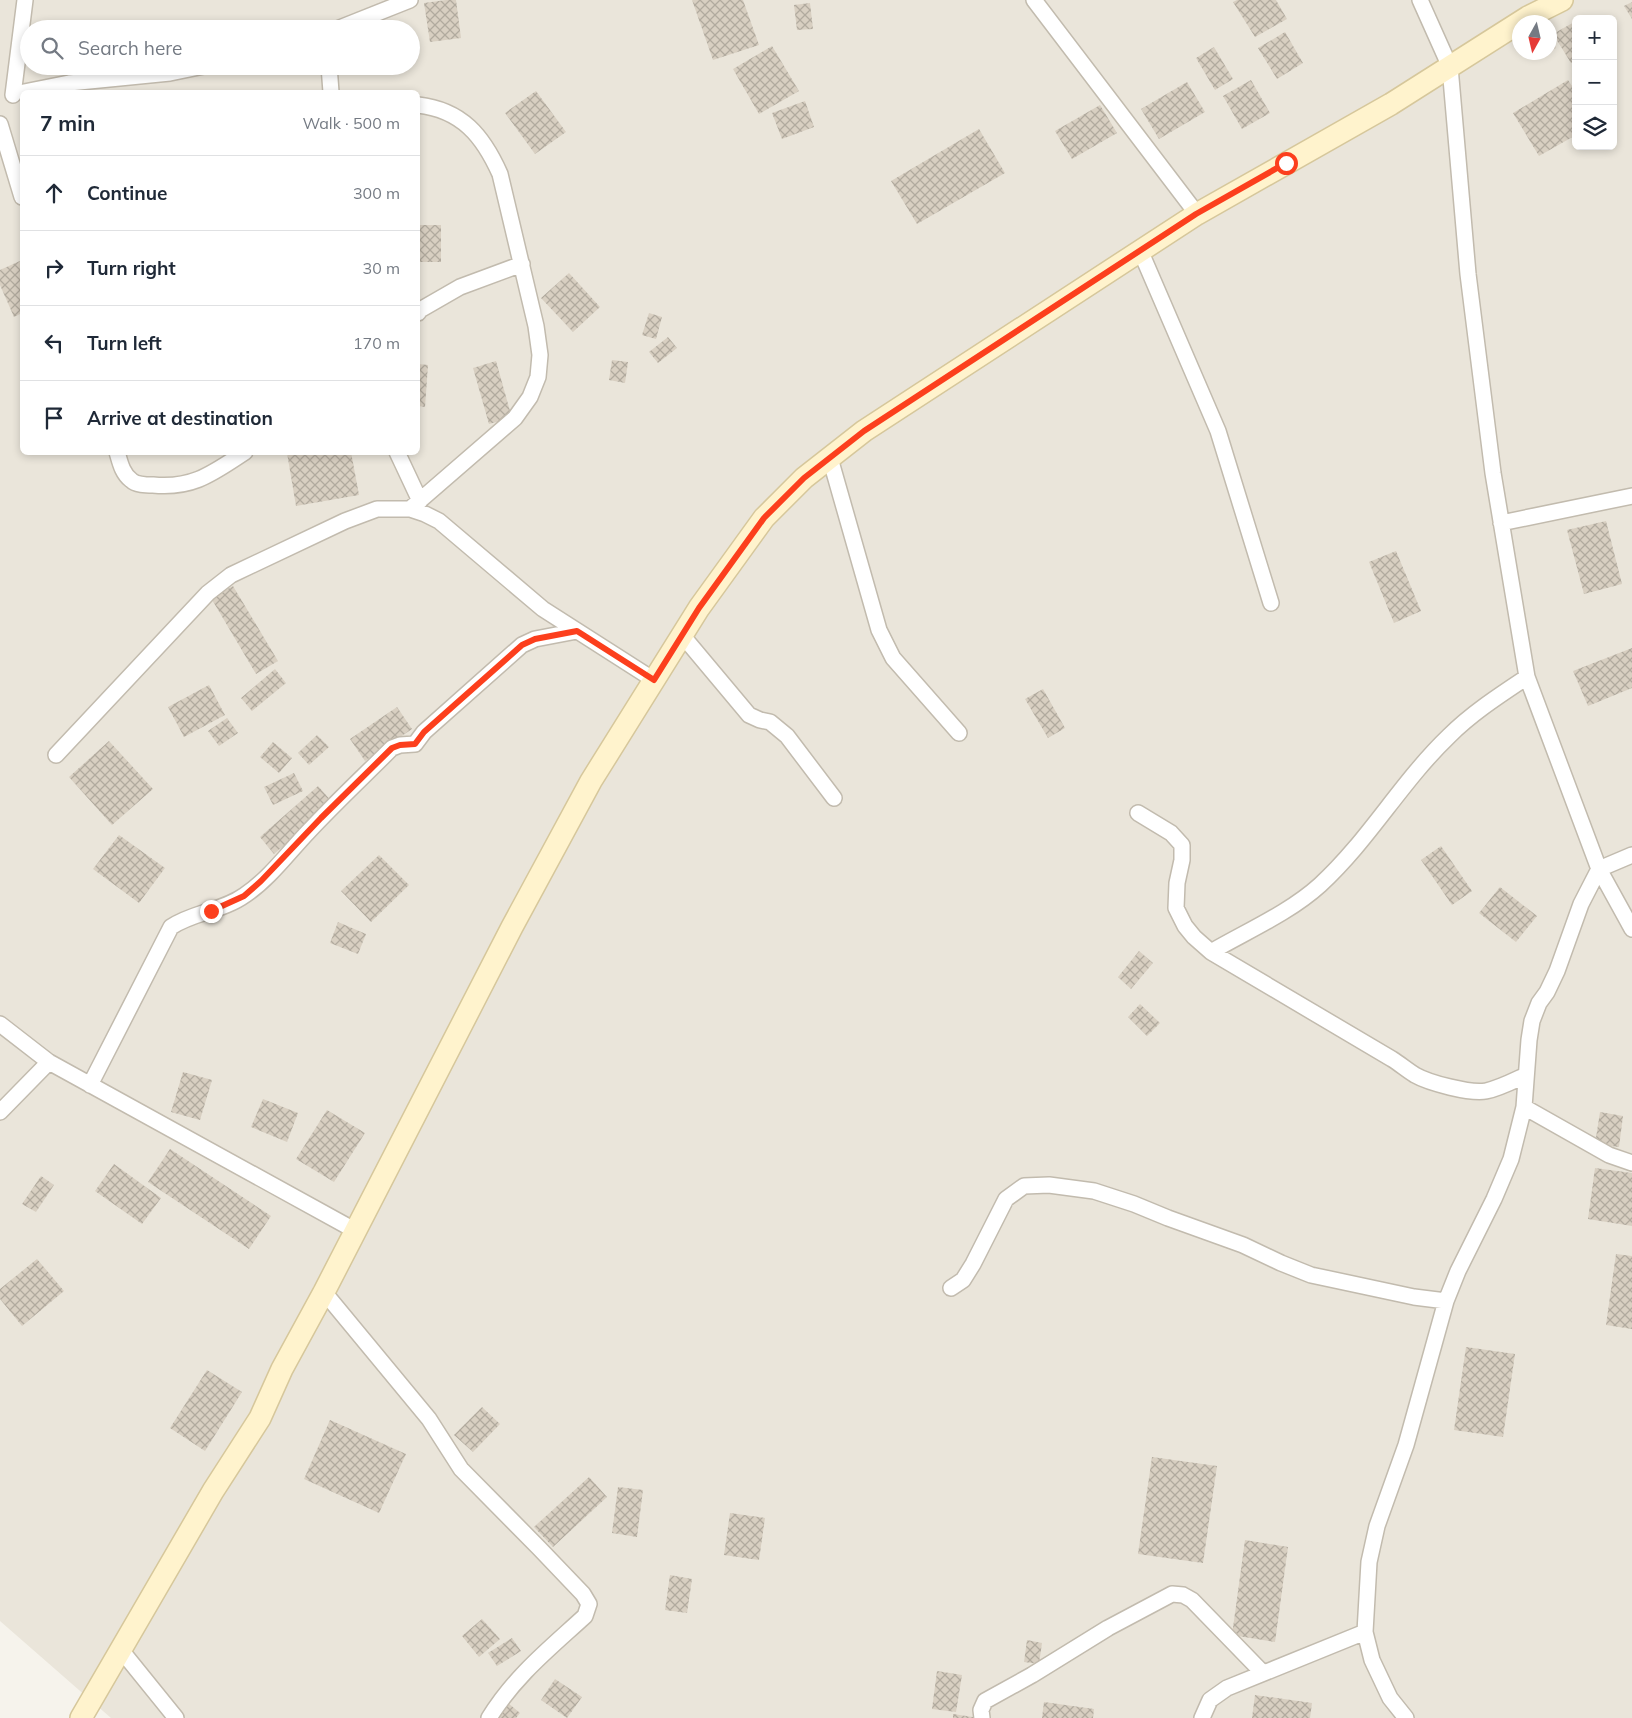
<!DOCTYPE html>
<meta charset="utf-8">
<style>
body{margin:0;font-family:Mulish,sans-serif;background:#f6f6f7;color:#1f2937}
.controls{position:absolute;right:15px;top:15px;display:grid;overflow:hidden;border-radius:8px;box-shadow:0 2px 8px #0003}
.controls button{width:45px;height:45px;display:grid;place-items:center;padding:0;border:0;border-bottom:1px solid #e0e1e3;background:#fff;color:#1f2937;font:25px sans-serif}
.compass{position:absolute;left:1512px;top:15px;width:45px;height:45px;border-radius:50%;background:#fff;box-shadow:0 2px 8px #0003;rotate:188deg}
.stop{position:absolute;width:15px;height:15px;margin:-11px;border:4px solid #fc3f1d;border-radius:50%;background:#fff}
.stop.end{background:#fc3f1d;border-color:#fff;box-shadow:0 1px 5px #0008}
.list{margin:0;padding:0;list-style:none}
h2{display:flex;justify-content:space-between;align-items:center;height:65px;margin:0;padding:0 20px;font-size:21px}
h2 small{font-size:16px;font-weight:400;color:#747a83}
.list li{display:grid;grid-template-columns:32px 1fr auto;gap:15px;align-items:center;box-sizing:border-box;height:75px;padding:0 20px;border-top:1px solid #e0e1e3}
.list b{display:block;font-size:19px;white-space:nowrap}
.list em{font-size:16px;font-style:normal;color:#747a83}
.icon{flex:none;width:28px;height:28px;fill:none;stroke:currentColor;stroke-width:2;stroke-linecap:round;stroke-linejoin:round}
.map{position:relative;flex:none;width:1632px;height:1718px;overflow:hidden}
.search{position:absolute;background:#fff;box-shadow:0 2px 8px #0003;left:20px;top:20px;width:400px;height:55px;display:flex;align-items:center;gap:12px;box-sizing:border-box;padding:0 18px;border-radius:28px;color:#747a83;font-size:19px}
.panel{position:absolute;background:#fff;box-shadow:0 2px 8px #0003;left:20px;top:90px;width:400px;height:365px;border-radius:8px}
.map>svg:first-child{display:block}
.residential{fill:#eae5da;fill-rule:evenodd}
.building{fill:url(#building-cross-hatch)}
.lines{fill:none;stroke-linecap:round;stroke-linejoin:round}
.minor-casing{stroke:#c2bbae;stroke-width:18}
.secondary-casing{stroke:#d6c79b;stroke-width:24}
.minor{stroke:#fff;stroke-width:15}
.secondary{stroke:#fff3cd;stroke-width:21}
.route{stroke:#fc3f1d;stroke-width:6}
</style>
<div class="map">
<svg width="1632" height="1718" viewBox="0 0 1632 1718">
<defs>
<pattern id="building-cross-hatch" width="8" height="8" patternUnits="userSpaceOnUse" patternTransform="scale(1.25)"><rect width="8" height="8" fill="#d8cfc1"/><path d="M0 0l8 8M0 8l8-8" fill="none" stroke="#b1aa9e"/></pattern>
</defs>
<rect width="100%" height="100%" fill="#f6f3ec"/>
<path class="residential" d="M0 0H1632V1718H111L0 1621ZM1576 19H1613V146H1576ZM1520 22H1550V52H1520ZM29 29H411V66H29ZM22 92H418V452H22Z"/>
<path class="building" d="M446 0H456L461 38 430 42 424 3Z
M692 0H743L759 45 713 60Z
M1237 0H1276L1287 19 1255 37 1233 2Z
M1632 2V19L1624 6Z
M810 3 813 29 797 30 794 5Z
M1576 21V61L1571 63 1553 34Z
M1285 32 1303 63 1277 79 1258 48Z
M1550 37 1556 48 1550 52Z
M772 46 799 91 759 114 733 69Z
M1214 47 1233 79 1215 90 1196 58Z
M1533 52H1548L1537 59Z
M1251 80 1270 113 1242 129 1223 96Z
M1568 80 1576 92V135L1539 156 1513 113Z
M1187 82 1205 112 1159 139 1141 109Z
M536 91 566 132 535 154 505 113Z
M805 101 814 127 782 139 772 113Z
M1100 105 1117 133 1072 159 1055 131Z
M979 129 1005 173 917 224 891 181Z
M418 225H441V262H418Z
M22 260V313L14 317 0 285V270Z
M569 273 600 307 573 332 541 298Z
M649 313 662 317 656 339 642 335Z
M668 337 677 348 658 363 649 352Z
M612 360 628 362 625 383 609 380Z
M496 361 512 418 489 424 473 368Z
M418 364 428 365 425 407 418 406Z
M351 452 359 495 296 506 287 453Z
M1606 521 1622 584 1584 594 1567 530Z
M1396 551 1421 611 1394 623 1369 562Z
M233 586 278 661 256 674 211 598Z
M1632 648V688L1588 706 1573 671Z
M275 669 286 683 252 711 241 698Z
M209 685 225 715 184 737 168 707Z
M1043 689 1065 728 1048 738 1025 699Z
M397 707 412 729 365 761 350 739Z
M227 718 238 733 219 746 208 731Z
M317 735 329 747 309 765 298 753Z
M109 741 153 789 112 825 69 777Z
M273 742 292 758 279 773 260 757Z
M294 773 303 791 273 805 264 787Z
M318 786 333 803 274 854 260 837Z
M119 835 165 868 139 903 93 869Z
M1441 846 1472 891 1452 905 1421 860Z
M379 855 409 885 371 922 341 891Z
M1500 887 1537 916 1516 942 1479 913Z
M338 922 366 934 358 954 330 943Z
M1139 951 1153 963 1131 989 1118 977Z
M1140 1004 1160 1023 1147 1036 1128 1017Z
M183 1072 212 1080 200 1120 171 1112Z
M263 1099 298 1113 287 1142 251 1127Z
M327 1110 365 1133 334 1182 296 1159Z
M1600 1112 1623 1116 1619 1147 1595 1144Z
M170 1149 271 1216 249 1249 148 1182Z
M114 1164 161 1198 142 1224 95 1191Z
M1595 1168 1632 1173V1226L1588 1219Z
M41 1176 54 1185 36 1212 22 1204Z
M1616 1254 1632 1256V1329L1606 1325Z
M37 1259 64 1291 22 1326 0 1299V1289Z
M1466 1347 1515 1354 1503 1437 1454 1430Z
M207 1370 242 1392 205 1451 170 1428Z
M482 1407 500 1424 473 1452 454 1435Z
M330 1420 406 1454 379 1513 304 1479Z
M1152 1457 1217 1466 1203 1563 1138 1554Z
M589 1477 607 1497 553 1547 534 1527Z
M618 1487 643 1490 637 1537 612 1533Z
M730 1513 765 1518 759 1560 724 1555Z
M1245 1540 1288 1547 1275 1642 1232 1635Z
M670 1575 692 1579 687 1613 665 1610Z
M482 1619 500 1639 479 1657 462 1636Z
M512 1638 521 1651 497 1666 488 1653Z
M1027 1640 1042 1643 1039 1664 1024 1662Z
M937 1671 962 1675 956 1712 932 1709Z
M555 1679 582 1697 567 1718 541 1700Z
M1255 1695 1312 1703 1310 1718H1252Z
M1044 1702 1094 1709 1093 1718H1042Z
M508 1703 520 1713 516 1718H496Z
M953 1714 973 1717V1718H953Z"/>
<g class="lines">
<defs>
<path id="minor" d="M1034 0 1197 214
M1420 0 1450 67 1468 274 1493 473 1527 677 1599 869 1632 929
M337 29 410 0
M329 66 331 92
M24 92 69 83 170 73 204 66
M13 95 25 0
M0 124 22 197
M1140 250 1218 431 1271 603
M418 313 420 310 460 287 522 264
M117 452C120 462 122 473 131 480 136 485 146 485 153 485 193 489 213 473 245 452
M397 452 420 501
M830 458 879 630 893 658 959 733
M410 509 515 418 530 397 538 377 540 355 536 326 500 174C483 136 462 110 418 105
M1501 523 1632 496
M682 635 749 715 760 720 770 722 787 736 834 798
M56 755 208 593 231 575 345 521 377 509H410L425 514 439 521 543 609 654 680
M1138 813 1171 833 1182 845V860L1177 883 1176 908 1185 926 1194 937 1211 952 1392 1059C1400 1064 1407 1070 1415 1075 1429 1083 1471 1094 1486 1091 1500 1088 1513 1081 1526 1075
M1211 952C1247 931 1289 913 1320 885 1369 840 1401 782 1449 736 1472 713 1500 695 1527 677
M0 1024 49 1062 356 1231
M90 1085 171 927C193 912 223 911 245 895 269 879 288 853 308 832 335 803 364 776 392 748L400 745 415 744 424 732 522 645 535 639 577 631
M1524 1107 1609 1155 1632 1163
M0 1112 49 1062
M951 1288 963 1280 973 1264 1006 1199 1024 1186 1049 1185 1094 1191 1134 1204 1168 1218 1243 1245 1281 1263 1311 1275 1414 1297 1446 1301
M324 1292 429 1419 461 1469 539 1548 583 1594 589 1604 585 1616C549 1649 515 1676 489 1718
M121 1650 176 1718
M982 1718 981 1710 985 1701 1032 1675 1108 1628 1172 1594 1183 1595 1192 1600 1263 1673
M1202 1718 1210 1700 1227 1688 1365 1632
M1406 1718 1390 1698 1372 1660 1365 1632 1369 1562 1377 1526 1406 1445 1446 1301 1458 1271 1494 1199 1511 1159 1524 1107 1529 1040 1532 1021 1539 1003 1547 992 1557 971 1581 904 1599 869 1632 855"/>
<path id="secondary" d="M81 1718 213 1491 260 1418 282 1369 324 1292 512 927 591 781 699 608 764 518 804 478 864 431 1197 214 1391 104 1528 17 1562 0"/>
</defs>
<use href="#minor" class="minor-casing"/>
<use href="#secondary" class="secondary-casing"/>
<use href="#minor" class="minor"/>
<use href="#secondary" class="secondary"/>
</g>
<g class="lines">
<path class="route" d="M211 911 244 896 261 881 321 818 392 748 400 745 415 744 424 732 522 645 535 639 577 631 654 680 699 608 764 518 804 478 864 431 1196 214 1286 163"/>
</g>
</svg>
<div class="controls">
<button>+</button>
<button>−</button>
<button><svg class="icon" aria-label="layers" viewBox="0 0 24 24"><path d="M12 4l9 5-9 5-9-5zM3 14l9 5 9-5"/></svg></button>
</div>
<svg class="compass" viewBox="-18 -18 36 36"><path d="M0-13l5 13h-10z" fill="#e53935"/><path d="M0 13l5-13h-10z" fill="#747a83"/></svg>
<div class="stop" style="left:1286px;top:163px"></div>
<div class="stop end" style="left:211px;top:911px"></div>
<div class="search"><svg class="icon" aria-label="search" viewBox="0 0 24 24"><circle cx="10" cy="10" r="6"/><path d="M15 15l6 6"/></svg>Search here</div>
<section class="panel">
<h2>7 min<small>Walk · 500 m</small></h2>
<ul class="list">
<li><svg class="icon" aria-label="ahead" viewBox="0 0 24 24"><path d="M12 20V5M6 11l6-6 6 6"/></svg><div><b>Continue</b></div><em>300 m</em></li>
<li><svg class="icon" aria-label="right" viewBox="0 0 24 24"><path d="M7 20v-9h11M14 6l5 5-5 5"/></svg><div><b>Turn right</b></div><em>30 m</em></li>
<li><svg class="icon" aria-label="left" viewBox="0 0 24 24"><path d="M17 20v-9H6M10 6l-5 5 5 5"/></svg><div><b>Turn left</b></div><em>170 m</em></li>
<li><svg class="icon" aria-label="arrive" viewBox="0 0 24 24"><path d="M6 21V4h12l-3 4 3 4H6"/></svg><div><b>Arrive at destination</b></div></li>
</ul>
</section>
</div>
